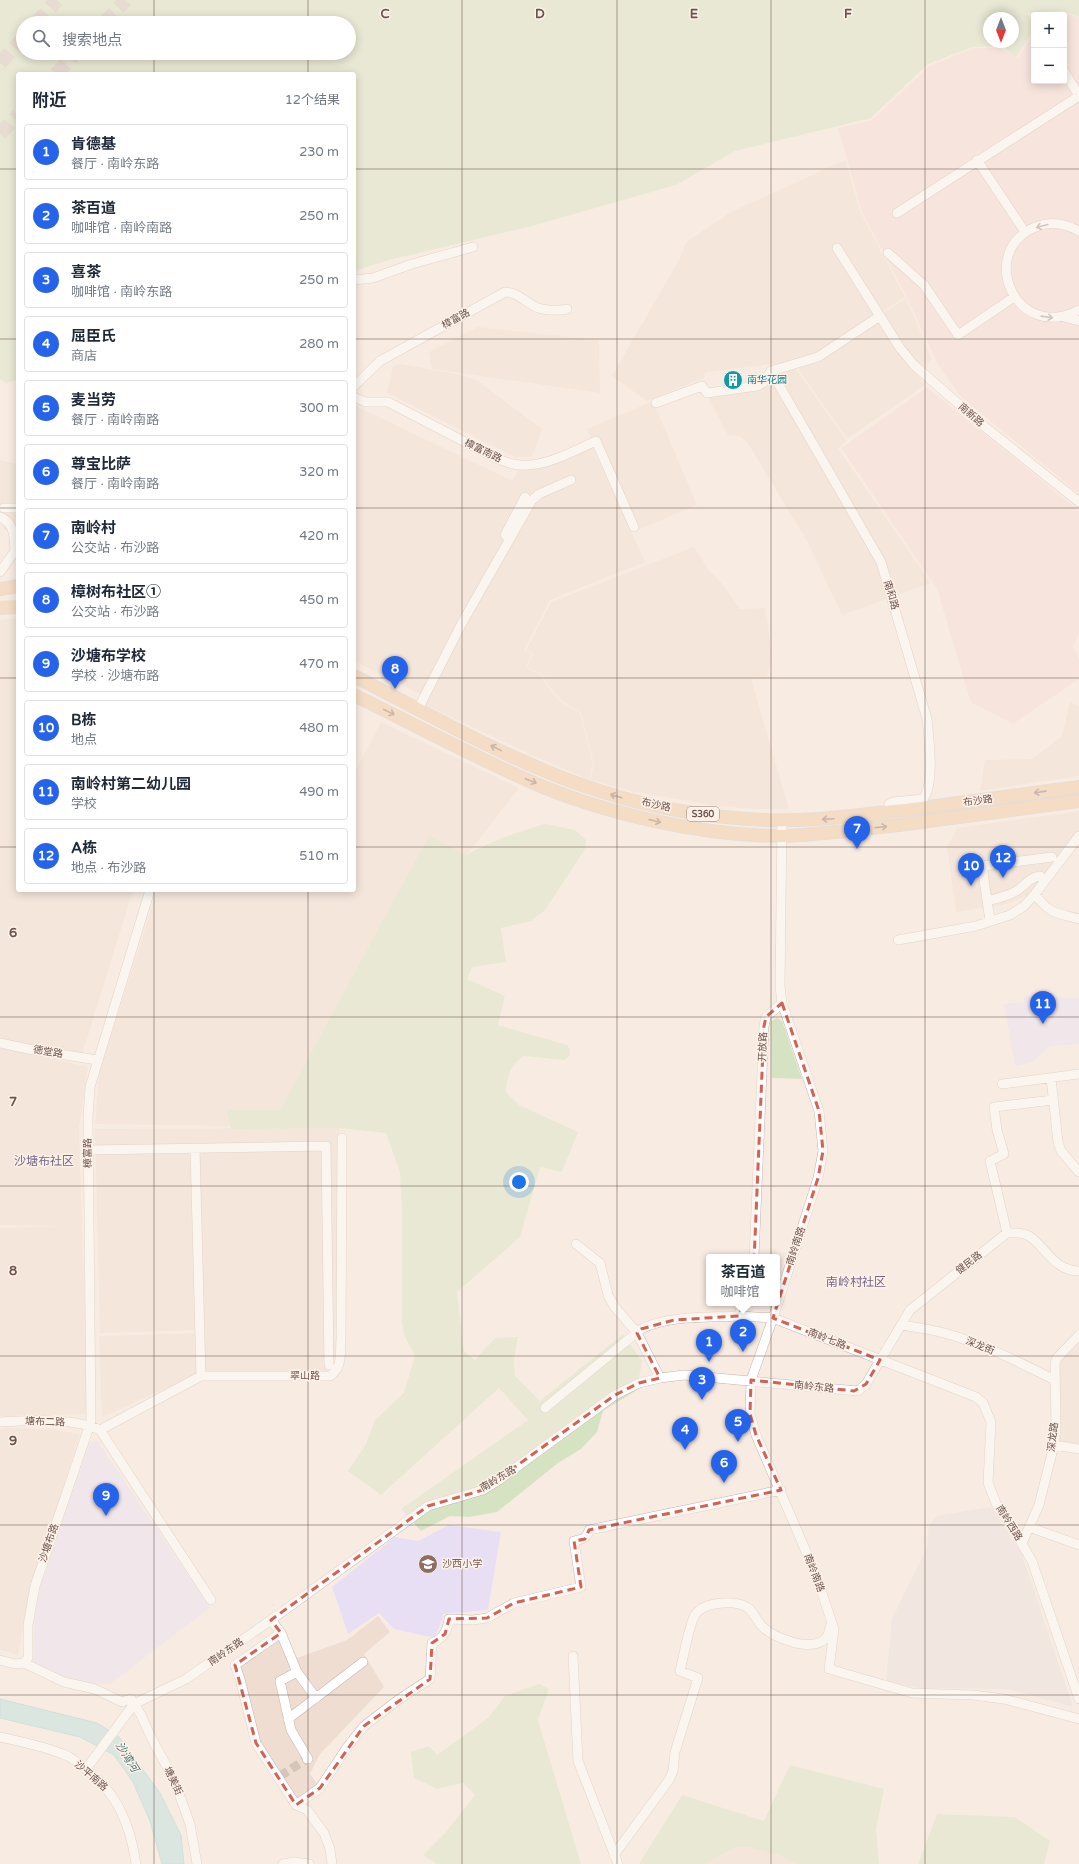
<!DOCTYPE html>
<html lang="zh">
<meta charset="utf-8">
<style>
body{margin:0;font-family:"Varela Round","Noto Sans SC",sans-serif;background:#f2f2f3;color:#1f2937}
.controls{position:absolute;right:12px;top:12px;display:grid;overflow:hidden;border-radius:4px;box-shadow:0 2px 10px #0003}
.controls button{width:36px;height:36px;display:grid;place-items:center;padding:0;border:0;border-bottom:1px solid #e0e1e3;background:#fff;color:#1f2937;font:20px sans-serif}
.compass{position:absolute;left:983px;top:12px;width:36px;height:36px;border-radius:50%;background:#fff;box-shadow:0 2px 10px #0003;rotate:180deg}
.you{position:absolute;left:519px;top:1182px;width:14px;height:14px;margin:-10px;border:3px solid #fff;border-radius:50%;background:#1a73e8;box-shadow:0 0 0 6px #1a73e833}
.badge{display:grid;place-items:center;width:26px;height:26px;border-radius:50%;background:#2563eb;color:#fff;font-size:13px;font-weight:700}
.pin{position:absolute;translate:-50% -33px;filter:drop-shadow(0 1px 2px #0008)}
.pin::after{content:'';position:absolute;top:21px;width:14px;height:12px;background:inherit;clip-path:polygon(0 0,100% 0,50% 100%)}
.popup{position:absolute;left:706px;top:1254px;width:74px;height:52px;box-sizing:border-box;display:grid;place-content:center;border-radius:4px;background:#fff;filter:drop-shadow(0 1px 3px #0005);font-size:13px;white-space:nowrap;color:#747a83}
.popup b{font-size:15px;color:#1f2937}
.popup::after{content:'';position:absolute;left:50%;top:100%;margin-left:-8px;border:8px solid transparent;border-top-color:#fff}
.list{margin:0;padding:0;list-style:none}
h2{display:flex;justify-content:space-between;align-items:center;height:52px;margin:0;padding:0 16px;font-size:17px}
h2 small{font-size:13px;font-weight:400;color:#747a83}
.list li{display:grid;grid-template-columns:26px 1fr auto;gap:12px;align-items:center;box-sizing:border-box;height:56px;margin:0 8px 8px;padding:0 8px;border:1px solid #e0e1e3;border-radius:4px}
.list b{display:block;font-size:15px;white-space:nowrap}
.list p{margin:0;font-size:13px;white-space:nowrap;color:#747a83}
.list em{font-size:13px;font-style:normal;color:#747a83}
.icon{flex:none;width:22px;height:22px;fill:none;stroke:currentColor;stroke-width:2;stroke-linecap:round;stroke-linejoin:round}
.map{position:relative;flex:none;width:1079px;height:1864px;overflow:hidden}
.search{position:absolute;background:#fff;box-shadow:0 2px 10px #0003;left:16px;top:16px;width:340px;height:44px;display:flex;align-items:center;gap:10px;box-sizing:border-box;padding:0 14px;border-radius:22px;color:#747a83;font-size:15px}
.panel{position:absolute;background:#fff;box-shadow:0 2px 10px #0003;left:16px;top:72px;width:340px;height:820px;border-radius:4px}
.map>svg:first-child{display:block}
.residential{fill:#efddd2}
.commercial{fill:#f7dcd7}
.industrial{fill:#e8e0dd}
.education{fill:#e9dff4}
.green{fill:#d5e3c3;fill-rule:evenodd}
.water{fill:#badede;stroke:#a2cecf}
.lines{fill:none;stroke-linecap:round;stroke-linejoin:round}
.minor-tunnel{stroke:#d5c6bc;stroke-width:9;stroke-dasharray:9 4.5;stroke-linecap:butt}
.highway-tunnel{stroke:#d5c6bc;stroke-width:14;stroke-dasharray:14 7;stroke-linecap:butt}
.minor-casing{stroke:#c7b4ab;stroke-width:10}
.major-casing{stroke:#d3cbc9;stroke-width:14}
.minor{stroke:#fff;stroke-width:9}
.major{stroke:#efc7a3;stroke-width:12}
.oneway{stroke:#a79894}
.oneway2{stroke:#937666}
.marked{fill:none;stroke:#d26157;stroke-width:3;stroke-dasharray:8 5;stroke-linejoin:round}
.grid{fill:none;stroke:#6c534c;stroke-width:1;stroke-opacity:0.55}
.labels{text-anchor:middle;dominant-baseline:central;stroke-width:3;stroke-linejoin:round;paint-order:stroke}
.shield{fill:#fcf1e8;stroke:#97827b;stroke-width:1}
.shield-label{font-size:9px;font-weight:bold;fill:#6c534c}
.street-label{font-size:10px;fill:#6c534c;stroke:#fcf1e8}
.culture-label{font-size:10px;fill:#0d838f;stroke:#fcf1e8;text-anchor:start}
.education-label{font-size:10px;fill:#785e54;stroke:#fcf1e8;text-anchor:start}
.water-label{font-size:11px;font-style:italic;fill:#477577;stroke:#fcf1e8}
.quarter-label{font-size:12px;fill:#776589;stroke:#fcf1e8}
.grid-label{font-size:13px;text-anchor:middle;font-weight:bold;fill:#6c534c;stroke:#fcf1e8;stroke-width:3;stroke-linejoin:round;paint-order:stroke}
</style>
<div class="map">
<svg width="1079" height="1864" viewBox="0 0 1079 1864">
<rect width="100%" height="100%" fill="#f8ece2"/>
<path class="residential" d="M845 160 861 213 905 297 816 355 793 362 705 372 704 378 647 401 612 376 680 258 686 242 731 212Z
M906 298 932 359 915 372 925 385 847 439 798 369Z
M478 327 599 340 600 393 432 369 429 352Z
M400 364 462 375 478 381 542 429 532 457H515L387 393 393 366Z
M796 369 847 441 838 448 931 583 842 615 808 543 752 450 746 441 739 436 728 435 707 396 756 389 775 373Z
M653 401 697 505 633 532 587 429Z
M354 405 512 481 520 468 592 446 645 562 550 600 524 650 532 654 526 667 541 675 547 686 562 703 580 713 593 764 589 780 532 755 419 702 422 695 354 661Z
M0 460 16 464 18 462V530H4L2 524 0 523Z
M694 547 708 569 723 585 740 609 765 608 772 655 767 679H751L789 809H752L711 805 630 791 590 780 594 764 581 713 562 701 548 685 542 674 527 667 533 654 526 650 551 602Z
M18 618V890H133L82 1055 37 1048 0 1039V620Z
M1070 702 1079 706V776L980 791 985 760 1032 759 1062 736Z
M381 722 519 788 466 856 429 837 280 1110H228L231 1126 95 1124 99 1074 157 890H354V774Z
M1079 811V830L1076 835 1045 877 1026 896 1003 905 956 912 947 847 957 828Z
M0 1047 88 1067 79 1128 88 1414 0 1416V1228L60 1226 0 1225Z
M339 1128 335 1355 328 1372 203 1374 202 1330 100 1333 95 1129Z
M198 1333 199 1374 102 1417 99 1336Z
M1079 1343V1444L1058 1441 1059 1361Z
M5 1428 50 1429 80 1434 31 1587 18 1655 0 1650V1429Z
M378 1616 390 1632 364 1654 384 1687 320 1754 310 1774 320 1787 297 1802 257 1742 237 1666 284 1634 297 1658 347 1640Z
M748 1847 779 1855 796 1864H706L733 1848Z"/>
<path class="commercial" d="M1063 12 1079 18V494L960 396 938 365 905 294 862 212 838 128 872 120 929 66 974 48H1001L1018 58 1034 32V81H1064V15H1034V22L1029 14Z
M927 387 1079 511V632L1073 647 1079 658V679L1013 724 971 703 937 589 841 448Z"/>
<path class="industrial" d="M991 1507 1021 1552 1073 1707 1008 1689 918 1688 886 1681 892 1619 927 1547 929 1525 937 1516Z"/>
<path class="education" d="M1024 996 1079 998V1044L1050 1046 1031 1063 1015 1066 1004 1004 1024 1002Z
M97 1440 210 1608 110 1684H88L63 1679 33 1665V1658L34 1623 40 1588 89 1443Z
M449 1525 501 1532 488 1610 444 1614 435 1638 394 1629 379 1613 348 1634 332 1587 395 1537 418 1541Z"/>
<path class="green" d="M0 0H1079V17L1063 11 1027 13 1034 24V30L1016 57 1001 46 973 47 928 64 871 118 735 151 676 185 532 226 389 260 354 271V74H18V380L6 383 0 379ZM989 18H1013V42H989ZM23 23H349V53H23Z
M545 824 575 830 586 840 585 849 545 910 531 921 501 928 506 962 472 967 467 979 505 996 498 1025 567 1045 570 1049V1055L565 1060 523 1056C510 1066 507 1076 506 1092L519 1105 578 1132 562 1172 540 1167 520 1237 457 1292 464 1351 475 1360 495 1338 518 1337 514 1359 515 1376 540 1401 623 1334 642 1361 637 1390 603 1411 597 1432 581 1449 558 1463 497 1512 469 1517 450 1516 421 1531 401 1509 528 1420 499 1388 381 1495 348 1471 365 1446 375 1420 404 1393 415 1356 404 1335 402 1322V1213L400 1172 386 1133 339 1128 231 1129 227 1110H280L429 836 466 855C491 841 517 832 545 824Z
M777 1018 782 1021 802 1079 772 1078 771 1021Z
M539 1684 549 1689 538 1720 581 1864H437L423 1855 446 1832 475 1795 463 1783 437 1789 414 1778 411 1752 429 1746 437 1755 488 1718 505 1696Z
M790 1765 884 1789 876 1830 879 1864H796L779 1855 748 1847 733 1848 706 1864H639L682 1795 764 1821Z
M937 1814 1015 1817 1050 1841 1044 1864H918Z"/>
<path class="water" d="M0 1699 97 1723 119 1737 160 1793 181 1835 184 1864H162L150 1821 133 1782 114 1755 80 1737 0 1718Z"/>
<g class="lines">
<path class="minor-tunnel" d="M280 1776 307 1759"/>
<path class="highway-tunnel" d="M36 23 57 0
M104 23 126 0
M0 63 23 38
M56 74 76 53
M0 134 18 115"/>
<defs>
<path id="minor" d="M1064 71 1079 96
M977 160 1025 232
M897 213 1079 96
M1079 231C1066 224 1052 221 1038 226 975 249 1015 344 1079 310
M837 248 900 348 914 365 985 427 1079 502
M888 253 924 285 958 335 1014 297
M354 280 373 278 412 264 473 247
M1064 317 1079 321
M771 371 881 562 927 719C929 738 935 785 923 799L893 802 889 804 888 812
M354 386 380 361 505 292C518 292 526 303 538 308 548 311 557 311 567 309
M354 397 365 402H388L496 458C501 460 507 463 513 464 541 470 571 452 596 441L634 527
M656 403 702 386 707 393 757 386 764 382 771 371 818 357 880 316
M4 508H18
M0 517C15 523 14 537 15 551L0 572
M505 535 525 497
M418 709 462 623 532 500 539 494 571 480
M1035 894C1049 914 1057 913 1079 919
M987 901C999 898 1008 896 1018 890 1026 884 1029 878 1040 876
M990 921 982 866 1052 857
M898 940 976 926 1010 915 1024 906 1035 894 1079 836
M782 1003 819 1111 823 1151 818 1178 773 1318 751 1380 750 1414 756 1435 816 1575 834 1629 829 1669 912 1693 973 1695 1004 1699 1079 1719
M0 1043 28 1049 97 1060
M1051 1078 1058 1142 1061 1151 1079 1172
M1002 1084 1079 1074
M195 1148 201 1376
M88 1150 326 1146 329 1365
M1007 1233 990 1161 1004 1154 997 1130 994 1107 1053 1100
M576 1244 600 1263 608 1295 614 1306 637 1333 660 1378
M754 1257 764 1026 766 1017 782 1003 780 986 782 820
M742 1303 739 1316 773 1318 976 1397 983 1403 991 1422 988 1483 998 1508 1009 1522 1032 1561 1079 1699
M901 1325C923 1328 945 1332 966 1340 997 1350 1026 1366 1055 1380
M545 1408 641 1329C670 1315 707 1318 739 1316
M0 1422C27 1420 76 1418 100 1430L211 1600
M100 1430 201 1376H330C343 1368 340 1352 341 1338L342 1138
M1054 1445 1079 1449
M1029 1527 1079 1545
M1022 1543 1039 1505 1054 1445 1056 1428 1055 1364 1057 1358 1079 1335
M271 1620 281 1633 235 1665 240 1679 256 1743 296 1805 307 1810 324 1833 330 1849 332 1864
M281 1633 297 1672 280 1681 291 1730 308 1759H307
M573 1656 578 1761 618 1864
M0 1660 15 1664 24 1663
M24 1663 28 1658V1625L35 1586 91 1421 88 1117 90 1087 150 890
M24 1663 64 1682 95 1689 122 1702 131 1699 141 1715 152 1739 174 1780 190 1824 197 1864
M297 1672 316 1698
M288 1719 363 1662
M0 1737C22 1742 44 1746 65 1755 72 1757 77 1763 83 1767 117 1792 130 1823 136 1864
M86 1769 134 1704 186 1679 271 1620 428 1506 483 1490 499 1480 615 1395 639 1383 660 1378 684 1375 858 1391 866 1384 910 1310 1007 1233C1014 1233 1023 1232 1029 1236 1045 1246 1054 1271 1079 1271
M296 1805 320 1788 348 1746 364 1726 398 1700 430 1679 432 1643C444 1638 447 1631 449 1619L473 1620 487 1618 514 1603 581 1587 574 1541C582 1539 587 1539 589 1530L781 1490
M614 1855 669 1780 673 1771 675 1752 698 1678 680 1671C683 1659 689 1625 695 1615 703 1602 735 1599 748 1608 755 1613 757 1623 765 1629 780 1641 827 1658 830 1627
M283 1864 294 1862 309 1864"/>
<path id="major" d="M0 589 18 586
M0 608 18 607
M354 676C427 713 499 755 576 783 631 803 689 815 747 819 796 823 845 817 894 811 956 804 1018 795 1079 787
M354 695C411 723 469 754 527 780 601 813 701 836 782 836 821 835 860 829 899 825 959 817 1019 809 1079 801"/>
</defs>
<use href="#minor" class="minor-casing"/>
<use href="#major" class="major-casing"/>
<use href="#minor" class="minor"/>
<use href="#major" class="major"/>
</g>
<defs><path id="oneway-shaft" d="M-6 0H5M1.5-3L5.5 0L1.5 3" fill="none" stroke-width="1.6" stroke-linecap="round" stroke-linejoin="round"/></defs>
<g class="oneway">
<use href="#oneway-shaft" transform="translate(1042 226) rotate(165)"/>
<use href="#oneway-shaft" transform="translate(1047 317) rotate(8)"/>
</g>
<g class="oneway2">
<use href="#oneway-shaft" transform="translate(389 712) rotate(26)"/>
<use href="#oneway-shaft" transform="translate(496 748) rotate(-154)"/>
<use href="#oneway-shaft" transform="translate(531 781) rotate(22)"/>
<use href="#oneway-shaft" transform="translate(1040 792) rotate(172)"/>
<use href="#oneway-shaft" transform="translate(616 796) rotate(-164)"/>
<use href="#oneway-shaft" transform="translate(828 819) rotate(177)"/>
<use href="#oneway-shaft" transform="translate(655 821) rotate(14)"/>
<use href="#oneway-shaft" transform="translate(881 827) rotate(-7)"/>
</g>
<path d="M0 0H1079V1864H0ZM782 1003 819 1111 823 1151 818 1178 773 1318 880 1360 866 1384 854 1391 751 1380 750 1414 756 1435 781 1490 589 1530 585 1539 574 1541 581 1587 514 1603 487 1618 449 1619 445 1634 432 1643 430 1679 364 1726 320 1788 296 1805 256 1743 235 1665 281 1633 271 1620 428 1506 483 1490 615 1395 639 1383 660 1378 637 1333 641 1329 674 1320 739 1316 754 1262 764 1026 766 1017Z" fill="#f8ece2" fill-opacity=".55" fill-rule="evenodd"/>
<path class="marked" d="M782 1003 819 1111 823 1151 818 1178 773 1318 880 1360 866 1384 854 1391 751 1380 750 1414 756 1435 781 1490 589 1530 585 1539 574 1541 581 1587 514 1603 487 1618 449 1619 445 1634 432 1643 430 1679 364 1726 320 1788 296 1805 256 1743 235 1665 281 1633 271 1620 428 1506 483 1490 615 1395 639 1383 660 1378 637 1333 641 1329 674 1320 739 1316 754 1262 764 1026 766 1017Z"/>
<path class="grid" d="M154 0V23M308 0V23M462 0V1864M617 0V1864M771 0V1864M925 0V1864M154 53V74M308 53V74M0 169H18M354 169H1079M0 339H18M354 339H1079M0 508H18M354 508H1079M0 678H18M354 678H1079M0 847H18M354 847H1079M154 890V1864M308 890V1864M0 1017H1079M0 1186H1079M0 1356H1079M0 1525H1079M0 1695H1079"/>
<defs>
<symbol id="building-disc" viewBox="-11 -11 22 22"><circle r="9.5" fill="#0f9aa8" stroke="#fcf1e8"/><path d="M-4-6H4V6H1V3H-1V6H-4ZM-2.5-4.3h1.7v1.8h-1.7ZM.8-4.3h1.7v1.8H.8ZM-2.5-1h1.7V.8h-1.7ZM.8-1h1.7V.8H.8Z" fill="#fff"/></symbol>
<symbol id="school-disc" viewBox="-11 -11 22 22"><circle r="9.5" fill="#8d6e63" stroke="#fcf1e8"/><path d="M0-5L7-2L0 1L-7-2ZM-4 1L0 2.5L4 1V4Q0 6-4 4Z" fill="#fff"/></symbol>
</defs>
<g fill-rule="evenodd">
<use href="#building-disc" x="722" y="369" width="22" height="22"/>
<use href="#school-disc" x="417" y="1553" width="22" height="22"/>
</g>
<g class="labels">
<rect class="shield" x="687" y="807" width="32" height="14" rx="3"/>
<g class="shield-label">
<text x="703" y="814">S360</text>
</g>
<g class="street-label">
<text transform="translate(456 319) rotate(-29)">樟富路</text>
<text transform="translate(971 415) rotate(41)">南新路</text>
<text transform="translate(483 451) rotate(26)">樟富南路</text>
<text transform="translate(891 595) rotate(73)">南和路</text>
<text transform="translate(978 801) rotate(-8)">布沙路</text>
<text transform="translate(656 805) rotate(12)">布沙路</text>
<text transform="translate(763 1047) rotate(-88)">开放路</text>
<text transform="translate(48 1052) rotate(9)">德堂路</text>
<text transform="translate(88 1153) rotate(-91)">樟富路</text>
<text transform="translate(796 1246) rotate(-72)">南岭南路</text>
<text transform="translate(969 1263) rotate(-38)">健民路</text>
<text transform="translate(827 1339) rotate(21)">南岭七路</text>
<text transform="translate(980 1346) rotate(22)">深龙街</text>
<text x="305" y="1376">翠山路</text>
<text transform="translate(814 1387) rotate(6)">南岭东路</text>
<text transform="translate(45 1422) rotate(2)">塘布二路</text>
<text transform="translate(1053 1437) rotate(-83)">深龙路</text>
<text transform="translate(498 1479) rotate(-31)">南岭东路</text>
<text transform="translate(1009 1523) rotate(58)">南岭西路</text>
<text transform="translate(49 1543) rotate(-71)">沙塘布路</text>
<text transform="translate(814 1573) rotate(69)">南岭南路</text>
<text transform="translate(226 1652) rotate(-35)">南岭东路</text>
<text transform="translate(91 1776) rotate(41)">沙平南路</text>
<text transform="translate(173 1781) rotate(65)">塘美街</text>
</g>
<g class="culture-label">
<text x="747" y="380">南华花园</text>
</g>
<g class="education-label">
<text x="442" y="1564">沙西小学</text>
</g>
<g class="water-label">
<text transform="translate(127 1757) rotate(58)">沙湾河</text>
</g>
<g class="quarter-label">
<text x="44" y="1161">沙塘布社区</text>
<text x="856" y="1282">南岭村社区</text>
</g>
</g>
<g class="grid-label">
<text x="385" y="18">C</text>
<text x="540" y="18">D</text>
<text x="694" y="18">E</text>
<text x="848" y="18">F</text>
<text x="13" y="937">6</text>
<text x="13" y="1106">7</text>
<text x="13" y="1275">8</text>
<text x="13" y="1445">9</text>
</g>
</svg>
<div class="controls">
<button>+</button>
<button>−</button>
</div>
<svg class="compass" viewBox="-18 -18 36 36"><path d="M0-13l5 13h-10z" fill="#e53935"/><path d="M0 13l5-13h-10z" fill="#747a83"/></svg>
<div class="you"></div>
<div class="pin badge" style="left:709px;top:1362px">1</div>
<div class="pin badge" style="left:743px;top:1352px">2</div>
<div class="popup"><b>茶百道</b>咖啡馆</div>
<div class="pin badge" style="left:702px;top:1400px">3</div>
<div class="pin badge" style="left:685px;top:1450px">4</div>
<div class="pin badge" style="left:738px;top:1442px">5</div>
<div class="pin badge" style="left:724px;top:1483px">6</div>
<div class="pin badge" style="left:857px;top:849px">7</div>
<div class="pin badge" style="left:395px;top:689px">8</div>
<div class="pin badge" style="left:106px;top:1516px">9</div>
<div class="pin badge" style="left:971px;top:886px">10</div>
<div class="pin badge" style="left:1043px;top:1024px">11</div>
<div class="pin badge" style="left:1003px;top:878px">12</div>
<div class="search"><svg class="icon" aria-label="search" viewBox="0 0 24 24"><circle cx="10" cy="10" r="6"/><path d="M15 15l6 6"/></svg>搜索地点</div>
<section class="panel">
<h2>附近<small>12个结果</small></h2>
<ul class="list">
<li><span class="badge">1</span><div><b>肯德基</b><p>餐厅 · 南岭东路</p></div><em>230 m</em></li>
<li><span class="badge">2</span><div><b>茶百道</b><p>咖啡馆 · 南岭南路</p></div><em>250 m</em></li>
<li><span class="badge">3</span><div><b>喜茶</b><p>咖啡馆 · 南岭东路</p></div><em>250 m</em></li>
<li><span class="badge">4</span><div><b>屈臣氏</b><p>商店</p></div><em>280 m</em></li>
<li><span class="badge">5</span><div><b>麦当劳</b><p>餐厅 · 南岭南路</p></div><em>300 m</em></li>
<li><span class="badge">6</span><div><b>尊宝比萨</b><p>餐厅 · 南岭南路</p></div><em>320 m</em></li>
<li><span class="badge">7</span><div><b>南岭村</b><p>公交站 · 布沙路</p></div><em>420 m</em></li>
<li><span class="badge">8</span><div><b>樟树布社区①</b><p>公交站 · 布沙路</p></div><em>450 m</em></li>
<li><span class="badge">9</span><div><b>沙塘布学校</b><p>学校 · 沙塘布路</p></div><em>470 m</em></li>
<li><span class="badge">10</span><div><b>B栋</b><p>地点</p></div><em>480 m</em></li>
<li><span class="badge">11</span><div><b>南岭村第二幼儿园</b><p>学校</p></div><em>490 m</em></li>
<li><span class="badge">12</span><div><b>A栋</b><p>地点 · 布沙路</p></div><em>510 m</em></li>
</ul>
</section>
</div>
